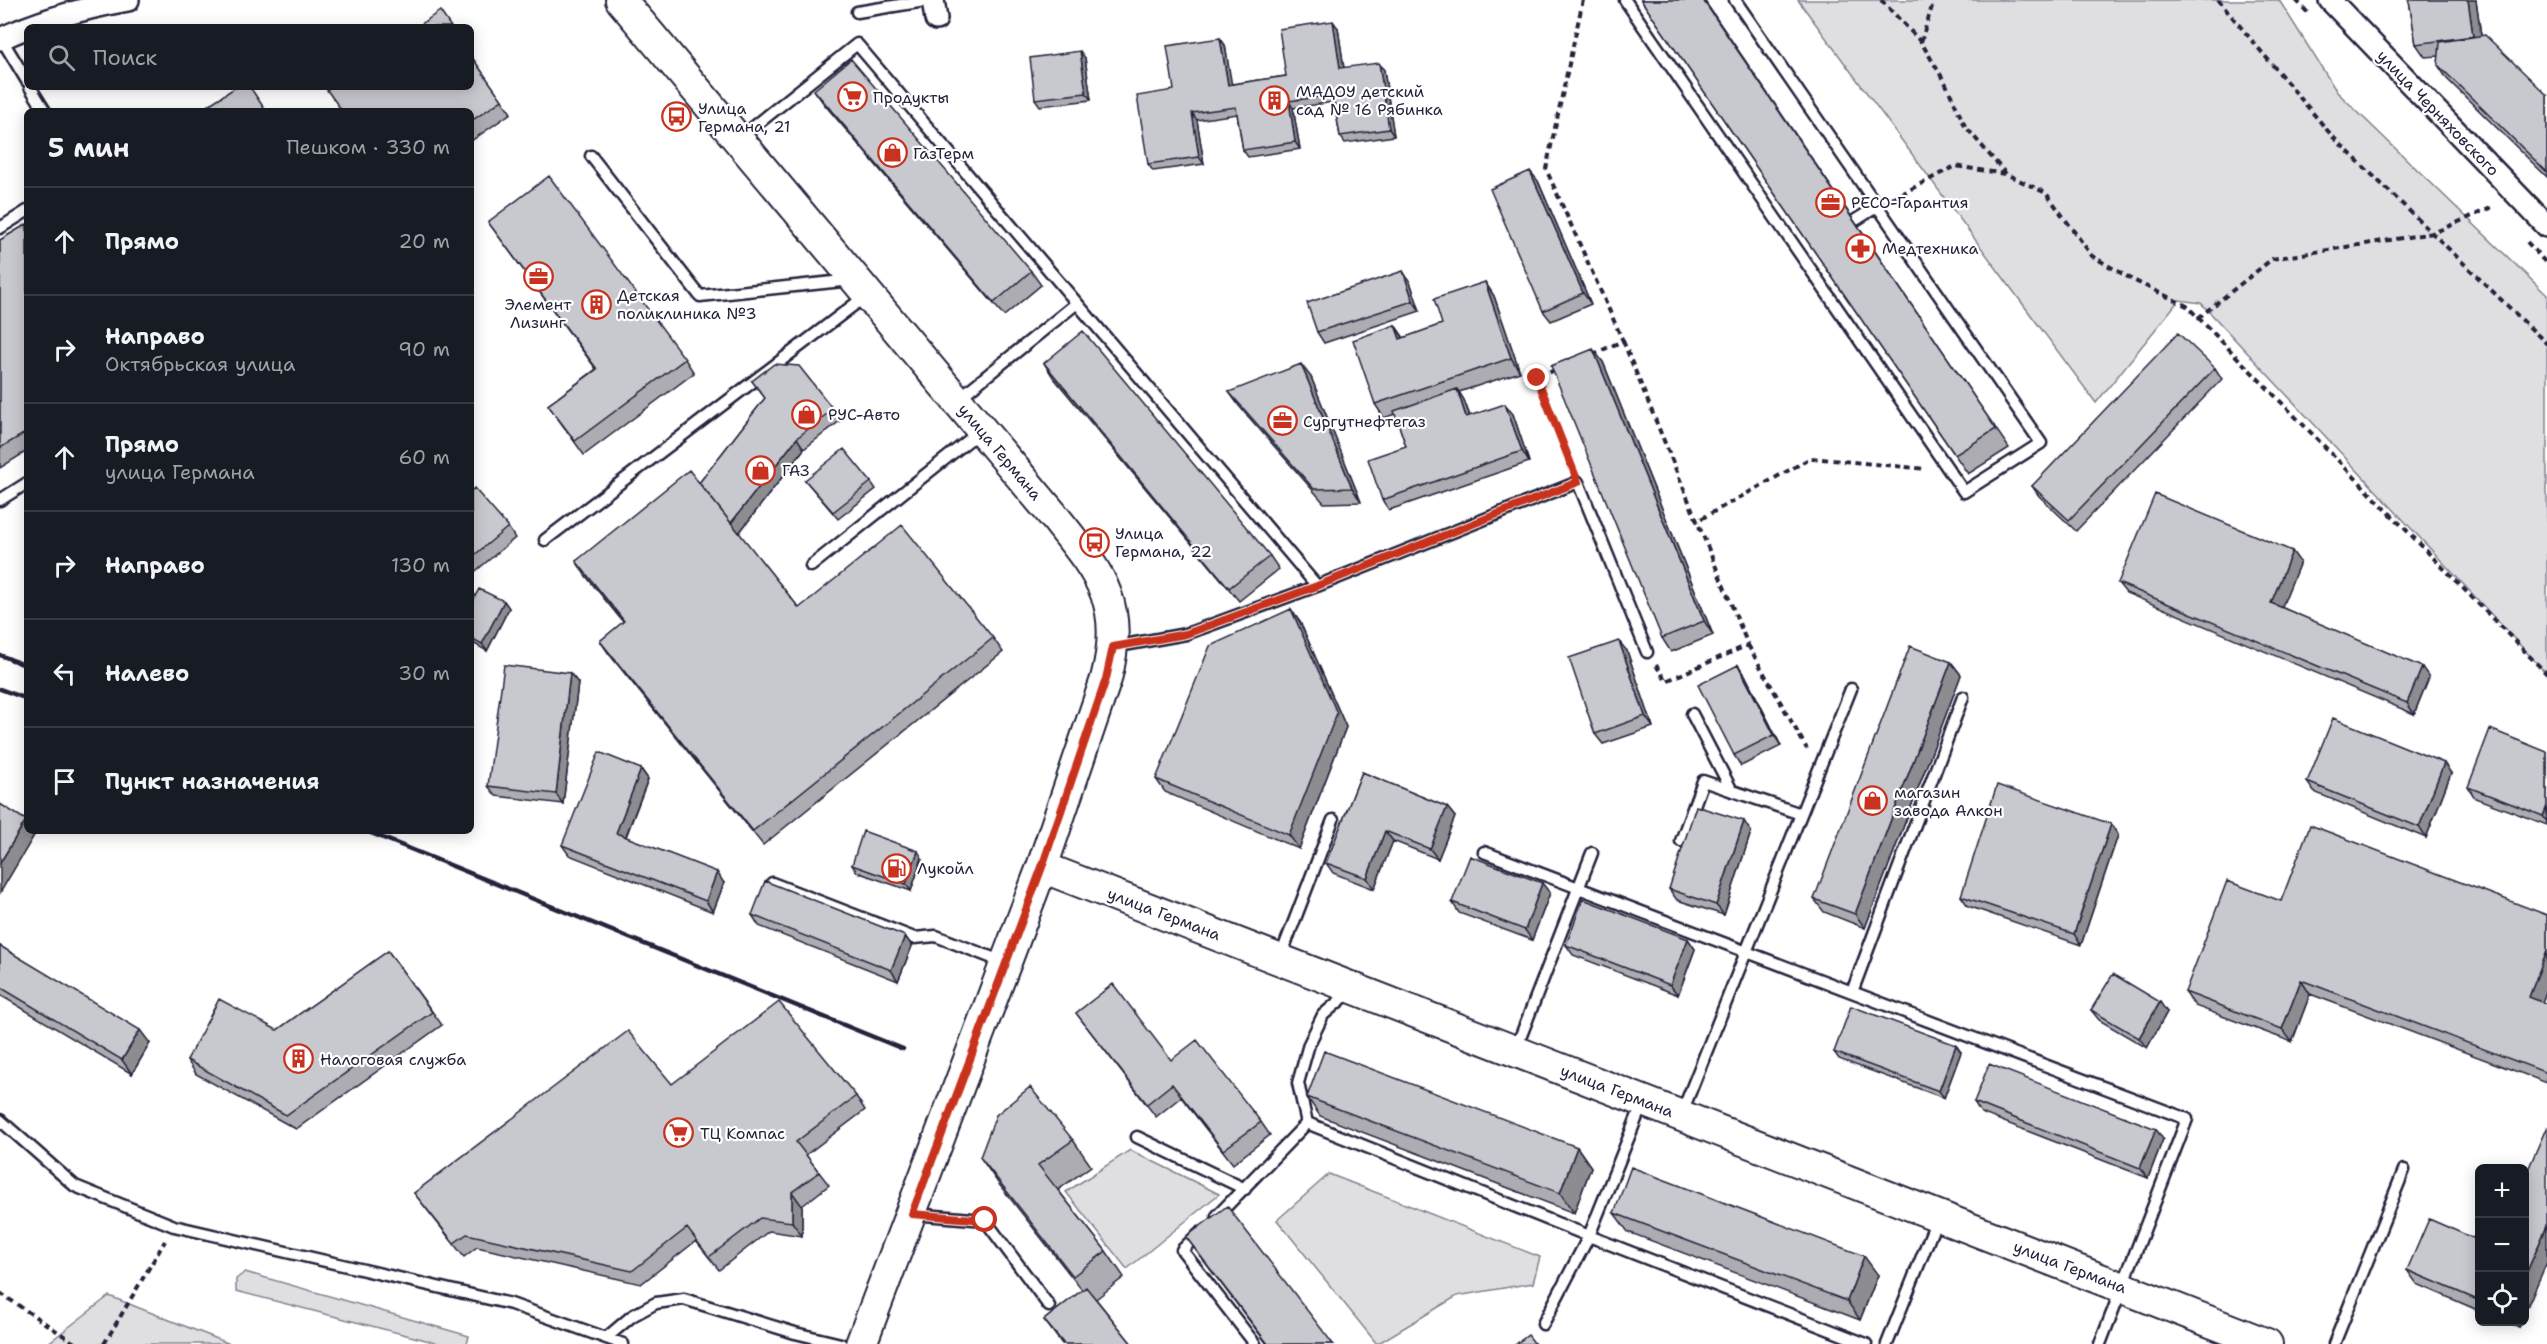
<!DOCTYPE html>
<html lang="ru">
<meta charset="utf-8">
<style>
body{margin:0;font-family:"Shantell Sans",sans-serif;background:#242831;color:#f1f3f6}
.controls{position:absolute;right:18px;bottom:18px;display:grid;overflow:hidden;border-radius:9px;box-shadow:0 3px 15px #0003}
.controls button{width:54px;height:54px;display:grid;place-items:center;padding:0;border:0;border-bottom:2px solid #363941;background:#171b24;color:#f1f3f6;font:30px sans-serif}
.stop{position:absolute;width:18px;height:18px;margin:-14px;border:4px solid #c8321e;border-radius:50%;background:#fff}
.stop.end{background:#c8321e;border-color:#fff;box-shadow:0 2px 6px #0008}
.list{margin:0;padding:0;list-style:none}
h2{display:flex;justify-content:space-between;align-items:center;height:78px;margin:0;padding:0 24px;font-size:26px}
h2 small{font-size:20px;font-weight:400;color:#9ea1a6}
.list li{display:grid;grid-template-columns:39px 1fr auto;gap:18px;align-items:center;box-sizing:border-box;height:108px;padding:0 24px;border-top:2px solid #363941}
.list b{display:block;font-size:22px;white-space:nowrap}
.list p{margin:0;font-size:20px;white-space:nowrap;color:#9ea1a6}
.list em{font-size:20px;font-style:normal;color:#9ea1a6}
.icon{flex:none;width:33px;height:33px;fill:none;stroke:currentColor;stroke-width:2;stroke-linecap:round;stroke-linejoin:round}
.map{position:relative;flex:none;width:2547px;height:1344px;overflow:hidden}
.search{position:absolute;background:#171b24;box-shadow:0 3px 15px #0003;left:24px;top:24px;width:450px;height:66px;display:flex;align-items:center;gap:15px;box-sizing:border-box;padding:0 21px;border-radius:9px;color:#9ea1a6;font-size:22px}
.panel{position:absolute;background:#171b24;box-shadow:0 3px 15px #0003;left:24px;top:108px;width:450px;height:726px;border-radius:9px}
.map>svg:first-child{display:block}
.green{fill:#dfdfe2;stroke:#80808e;stroke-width:1.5}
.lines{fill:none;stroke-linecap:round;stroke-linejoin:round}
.lane-casing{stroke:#22223b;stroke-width:15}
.street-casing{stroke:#22223b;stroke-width:26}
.secondary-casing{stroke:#22223b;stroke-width:34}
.path{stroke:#22223b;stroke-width:4;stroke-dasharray:6 4.5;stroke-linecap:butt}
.lane{stroke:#fff;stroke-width:10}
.street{stroke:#fff;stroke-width:21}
.secondary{stroke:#fff;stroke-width:30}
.rail{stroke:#22223b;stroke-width:4.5}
.wall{fill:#acacb2;stroke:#22223b;stroke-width:1.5}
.shaded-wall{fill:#8c8c91;stroke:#22223b;stroke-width:1.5}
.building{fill:#c8c8cf;stroke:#22223b;stroke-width:1.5}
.route{stroke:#c8321e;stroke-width:8}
.labels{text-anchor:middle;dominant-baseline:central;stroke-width:4.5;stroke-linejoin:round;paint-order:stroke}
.poi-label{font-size:16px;fill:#22223b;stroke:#fff;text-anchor:start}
.street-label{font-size:16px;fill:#22223b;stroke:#fff}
</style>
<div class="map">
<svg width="2547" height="1344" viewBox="0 0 2547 1344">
<rect width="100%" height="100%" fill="#fff"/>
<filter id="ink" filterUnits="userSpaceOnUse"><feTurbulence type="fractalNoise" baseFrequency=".0167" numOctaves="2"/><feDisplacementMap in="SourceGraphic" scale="12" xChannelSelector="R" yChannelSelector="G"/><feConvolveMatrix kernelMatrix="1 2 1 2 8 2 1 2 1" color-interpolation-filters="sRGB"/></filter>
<g filter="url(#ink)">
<path class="green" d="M1798 0H2279L2337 92 2547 295V674L2201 303 2179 300 2096 403Z
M1130 1150 1219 1194 1127 1269 1066 1192Z
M1329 1174 1540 1257 1533 1283 1457 1296 1377 1344 1277 1220Z
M245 1272 469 1336 467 1344H441L236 1291V1279Z
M109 1296 230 1344H47Z"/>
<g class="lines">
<defs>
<path id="lane" d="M1625 0 1964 492 2041 443 1735 0
M857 12 931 0
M1 38 27 81
M30 87 45 111
M740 138 857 44 1317 586
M591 156 700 296 852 280
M0 228 27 211
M1843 228 1878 206
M958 399 1077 303
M0 500 27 483
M545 540 867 295
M811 566 979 432
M1113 647 1186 634 1317 586 1578 482 1647 652
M1963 697 1852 992 2187 1119 2100 1344
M1692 714 1732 791
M1681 841 1703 781 1801 814
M1484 852 1852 992
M772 883 914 938 936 936 1003 962
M1280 958 1333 820
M1352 990 1323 1015 1309 1044 1298 1083 1307 1123 1589 1236 1543 1324
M1515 1051 1592 853
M1643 1102 1589 1236 1866 1344
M1681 1115 1851 689
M0 1120 75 1186 174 1226 511 1304 623 1344
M1137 1137 1245 1189
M912 1214 985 1220 1049 1306
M1217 1216 1307 1123
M1199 1233 1182 1250 1255 1344
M606 1338 632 1316 656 1303 684 1299 795 1333 841 1344
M1887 1344 1937 1219
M2334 1344 2404 1170"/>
<path id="street" d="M933 0 936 19
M2330 0 2547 226
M0 39C41 20 84 8 128 0"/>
<path id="secondary" d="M621 0 1053 515C1099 573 1126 601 1106 679L1042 867 861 1344
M1042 867 2267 1344"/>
</defs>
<use href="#lane" class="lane-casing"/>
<use href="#street" class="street-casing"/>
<use href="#secondary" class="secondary-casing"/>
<path class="path" d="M1583 0 1546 169 1623 341 1593 354
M1881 0 1921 42 1946 84 1965 126 2006 174 2046 193 2092 256 2133 280 2187 306 2547 674
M2218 0 2333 137 2547 344
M2296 0 2308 13
M1921 42 1934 0
M1892 199 1955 166 2005 174
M2527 242 2547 264
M2198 318 2272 259 2433 233 2493 207
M1623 341 1697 521 1811 458 1926 469
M1555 370 1537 378 1572 467
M1748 645 1807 749
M1656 665 1666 681 1748 645 1697 521
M0 1293 76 1344
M104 1344 165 1241"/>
<use href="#lane" class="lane"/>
<use href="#street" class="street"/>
<use href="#secondary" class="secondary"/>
<path class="rail" d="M0 655 27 666
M0 689 27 699
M366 831 903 1049"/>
</g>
<path class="wall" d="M1641 0H1704L2009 448 1968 474Z
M2409 0H2476L2481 36 2547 95V177L2447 79 2438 65 2439 56 2425 57 2416 44Z
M1338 28 1344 68 1384 70 1394 136 1345 143 1340 136 1334 102 1293 108 1300 149 1248 157 1243 150 1237 114 1197 120 1204 164 1153 171 1148 164 1174 90 1220 38 1225 45 1231 84 1286 76Z
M471 56 511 113 471 141Z
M1085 58 1091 100 1040 106 1035 99Z
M814 90 1031 271 1041 285 1004 316 824 104Z
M1538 181 1591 304 1551 321 1543 311Z
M488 222 685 359 694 373 584 455 548 405 596 369Z
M27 224V451L0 468V240Z
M1410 282 1420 311 1324 343 1317 332Z
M1485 282 1494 296 1520 372 1459 392 1464 400 1470 416 1513 414 1529 462 1389 510 1382 500 1406 446 1395 414 1384 418 1375 404 1395 325 1404 338 1442 324Z
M1603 362 1713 635 1671 652 1662 638Z
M1044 363 1270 556 1279 569 1239 601 1053 377Z
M2215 368 2222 379 2076 531 2039 496 2032 486Z
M1311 377 1361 502 1324 503 1239 406 1229 392Z
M752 381 833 409 841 420 804 449 739 533 799 608 993 638 1003 652 763 845 609 654 600 641 623 622 585 575 576 561 699 483 765 398Z
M805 480 871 482 876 489 838 519Z
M471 491 508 527 515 538 471 575Z
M2300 562 2281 607 2429 677 2414 714 2126 593 2118 583Z
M504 601 509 608 487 651 471 642V604Z
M1300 622 1346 727 1299 849 1165 792 1156 779Z
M1627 651 1653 727 1603 744 1595 734Z
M1951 662 1961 675 1865 928 1824 912 1814 899Z
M1738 665 1745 675 1781 746 1741 766 1734 755Z
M570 673 578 683 563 804 496 796 488 786Z
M2547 752V825L2475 798 2468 787Z
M641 769 648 779 626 837 724 883 713 912 569 855 562 845Z
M1362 772 1447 807 1455 817 1438 859 1393 841 1374 889 1333 873 1326 863Z
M2451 773 2426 838 2314 792 2307 782Z
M2111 824 2118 835 2081 945 1968 906 1961 896Z
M1751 832 1724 915 1677 900 1669 889Z
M922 858 911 891 857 872 852 865Z
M1550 893 1532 940 1459 913 1452 902Z
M2281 901 2547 915V989L2542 1002 2547 1004V1083L2310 994 2292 1042 2195 1006 2185 992Z
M752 915 905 936 912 946 898 981 759 926Z
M1688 939 1695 949 1678 995 1573 955 1566 945Z
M0 946 150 1043 132 1074 0 995Z
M388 951 442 1025 296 1129 196 1074 187 1060 277 1030Z
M2091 1010 2167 1012 2147 1048 2099 1020Z
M1076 1013 1171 1060 1261 1122 1270 1135 1233 1164 1181 1097 1156 1117Z
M1834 1052H1961L1944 1098 1839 1059Z
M672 1084 856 1096 865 1110 806 1155 829 1185 802 1206V1236L769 1231 719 1270 696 1241 641 1284 477 1247 464 1257 414 1193Z
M1307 1097 1577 1147 1591 1167 1574 1213 1320 1116Z
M1974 1102 2163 1139 2148 1178 1981 1113Z
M1073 1140 1091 1166 1058 1190 1106 1251 1124 1277 1096 1299 1132 1344H1062L1044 1320 1082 1290 998 1183 980 1157Z
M1614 1213 1878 1275 1860 1320 1628 1232Z
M1186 1237 1333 1344H1267L1200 1256Z
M2480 1241V1311L2417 1284 2407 1270Z
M2504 1322H2521L2519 1328Z"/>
<path class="shaded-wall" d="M2468 0H2476L2483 49 2473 36Z
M1333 21 1338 28 1345 76 1340 68Z
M1220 38 1225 45 1233 92 1228 85Z
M1080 51 1085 58 1091 100 1086 93Z
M1379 63 1384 70 1394 136 1389 129Z
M1289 101 1293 108 1300 149 1295 142Z
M1192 113 1197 120 1204 164 1199 157Z
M1530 171 1538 181 1591 304 1583 293Z
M1403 271 1410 282 1420 311 1413 301Z
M1485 282 1494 296 1520 372 1511 358Z
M1395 325 1404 339H1400Z
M1593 349 1603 362 1713 635 1704 621Z
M1301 364 1311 377 1361 502 1352 488Z
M1457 389 1464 400 1474 428 1466 417Z
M1505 404 1513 414 1529 462 1522 451Z
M797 438 804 449 739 533 731 523Z
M2292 551 2300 562 2279 614 2271 603Z
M504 601 509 608 487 651 482 644Z
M1291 609 1300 622 1346 727 1299 849 1289 835Z
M1619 641 1627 651 1653 727 1645 716Z
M1951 662 1961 675 1865 928 1855 914Z
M1738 665 1745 675 1781 746 1774 735Z
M2422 667 2429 677 2414 714 2407 703Z
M570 673 578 683 563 804 556 794Z
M2444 763 2451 773 2426 838 2419 827Z
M641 769 648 779 623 843 616 833Z
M2547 806V822L2543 816Z
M1447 807 1455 817 1438 859 1430 849Z
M26 820 27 822V831H34L35 834 0 893V863Z
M1744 821 1751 832 1724 915 1716 905Z
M2111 824 2118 835 2081 945 2074 934Z
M1385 831 1393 841 1374 889 1367 878Z
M918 851 922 858 911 891 906 884Z
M717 872 724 883 713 912 706 901Z
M1542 883 1550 893 1532 940 1525 930Z
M905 936 912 946 898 981 891 970Z
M1688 939 1695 949 1678 995 1670 985Z
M2547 950V989L2539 1011 2529 997Z
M2301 980 2310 994 2292 1042 2282 1029Z
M2160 1002 2167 1012 2147 1048 2139 1038Z
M140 1030 150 1043 132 1074 122 1060Z
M1956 1045 1961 1052 1944 1098 1939 1091Z
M2156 1129 2163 1139 2148 1178 2140 1168Z
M1577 1147 1591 1167 1574 1213 1560 1193Z
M792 1192 802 1206V1236L792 1222Z
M2547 1226V1262L2524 1314V1278Z
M1864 1256 1878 1275 1860 1320 1847 1301Z
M2514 1322H2521L2519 1328Z"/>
<path class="building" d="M1641 0H1703L1996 429 1955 455Z
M2409 0H2468L2473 36 2416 44Z
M440 11 451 27H417Z
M1333 21 1340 68 1379 63 1389 129 1340 136 1333 95 1289 101 1295 142 1243 150 1236 107 1192 113 1199 157 1148 164 1137 96 1174 90 1167 46 1220 38 1228 85 1286 76 1279 29Z
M2485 35 2547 95V172L2438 65 2440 42Z
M1080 51 1086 93 1035 99 1030 58Z
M471 56 502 100 471 121V111H342L327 90 330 87H471Z
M851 59 1031 271 994 303 814 90Z
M236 87H250L266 111H199Z
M1530 171 1583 293 1543 311 1490 189Z
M549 176 685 359 575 441 548 405 597 369 488 222Z
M27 224V432L0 448V240Z
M1403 271 1413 301 1317 332 1307 303Z
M1485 282 1511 358 1375 404 1353 340 1395 325 1400 339 1442 324 1434 299Z
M1083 331 1270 556 1229 588 1044 363Z
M2178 333 2215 368 2069 520 2032 486Z
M1593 349 1704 621 1662 638 1551 366Z
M774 364 799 366 833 409 797 438 731 523 699 483 765 398 752 381Z
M1301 364 1352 488 1314 489 1229 392Z
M1457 389 1466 417 1505 404 1522 451 1382 500 1368 459 1406 446 1394 411Z
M844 449 871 482 833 512 805 480Z
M689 470 799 608 902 525 993 638 753 831 600 641 624 621 576 561Z
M474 488 508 527 471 558V491Z
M2155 494 2292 551 2271 603 2422 667 2407 703 2118 583Z
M479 589 504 601 482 644 471 638V604Z
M1291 609 1337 713 1289 835 1156 779 1210 646Z
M1619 641 1645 716 1595 734 1569 658Z
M1910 646 1951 662 1855 914 1814 899Z
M504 665 570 673 556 794 488 786Z
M1738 665 1774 735 1734 755 1698 685Z
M2333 718 2444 763 2419 827 2307 782Z
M2490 729 2547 752V806L2543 816 2468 787Z
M599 752 641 769 616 833 717 872 706 901 562 845Z
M1362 772 1447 807 1430 849 1385 831 1367 878 1326 863Z
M1997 785 2111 824 2074 934 1961 896Z
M0 804 26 820 0 863Z
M1696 806 1744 821 1716 905 1669 889Z
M2310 825 2547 915V950L2529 997 2547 1004V1073L2301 980 2282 1029 2185 992 2227 881 2281 901Z
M863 831 918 851 906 884 852 865Z
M1470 856 1542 883 1525 930 1452 902Z
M765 881 905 936 891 970 752 915Z
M1583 899 1688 939 1670 985 1566 945Z
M0 946 140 1030 122 1060 0 987Z
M388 951 432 1012 286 1115 187 1060 219 999 277 1030Z
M2113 974 2160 1002 2139 1038 2091 1010Z
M1113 984 1171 1060 1197 1040 1261 1122 1223 1150 1172 1084 1147 1104 1076 1013Z
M779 1002 856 1096 796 1142 819 1172 792 1192V1222L760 1218 709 1257 687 1228 632 1271 467 1234 454 1243 414 1193 628 1031 672 1084Z
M1851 1006 1956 1045 1939 1091 1834 1052Z
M1324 1051 1577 1147 1560 1193 1307 1097Z
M1989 1064 2156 1129 2140 1168 1974 1102Z
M1030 1087 1073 1140 1038 1165 1106 1251 1073 1276 980 1157 996 1115Z
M2547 1126V1226L2524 1278V1179Z
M1631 1167 1864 1256 1847 1301 1614 1213Z
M1227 1206 1333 1344H1268L1186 1237Z
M2429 1219 2480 1241V1301L2407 1270Z
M1086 1287 1132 1344H1064L1044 1320Z
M1528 1335 1535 1344H1516Z"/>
</g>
<g class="lines" filter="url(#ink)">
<path class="route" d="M985 1220 912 1214 1042 867 1106 679 1113 647 1186 634 1317 586 1578 482 1537 378"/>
</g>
<defs>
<symbol id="supermarket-ring" viewBox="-11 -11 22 22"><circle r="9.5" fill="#fff" stroke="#c8321e" stroke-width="1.5"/><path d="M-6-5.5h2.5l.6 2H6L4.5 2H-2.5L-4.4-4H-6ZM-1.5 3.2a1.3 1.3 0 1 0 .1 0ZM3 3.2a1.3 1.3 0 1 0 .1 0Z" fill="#c8321e"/></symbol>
<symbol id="building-ring" viewBox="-11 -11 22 22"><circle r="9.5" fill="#fff" stroke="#c8321e" stroke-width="1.5"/><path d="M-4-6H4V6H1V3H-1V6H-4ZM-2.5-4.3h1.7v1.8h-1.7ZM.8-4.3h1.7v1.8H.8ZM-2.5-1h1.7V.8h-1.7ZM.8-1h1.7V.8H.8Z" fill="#c8321e"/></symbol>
<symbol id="bus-ring" viewBox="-11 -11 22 22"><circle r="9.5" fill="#fff" stroke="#c8321e" stroke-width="1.5"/><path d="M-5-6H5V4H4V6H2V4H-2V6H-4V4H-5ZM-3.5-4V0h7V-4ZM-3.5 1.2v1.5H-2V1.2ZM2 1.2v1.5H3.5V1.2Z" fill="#c8321e"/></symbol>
<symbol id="shop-ring" viewBox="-11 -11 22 22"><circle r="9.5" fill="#fff" stroke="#c8321e" stroke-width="1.5"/><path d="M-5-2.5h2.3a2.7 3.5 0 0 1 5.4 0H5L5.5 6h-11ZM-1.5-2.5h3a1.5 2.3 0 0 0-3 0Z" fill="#c8321e"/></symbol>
<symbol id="office-ring" viewBox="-11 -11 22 22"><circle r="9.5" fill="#fff" stroke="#c8321e" stroke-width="1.5"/><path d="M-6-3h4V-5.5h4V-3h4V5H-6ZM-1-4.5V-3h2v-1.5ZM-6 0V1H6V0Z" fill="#c8321e"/></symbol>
<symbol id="pharmacy-ring" viewBox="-11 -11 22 22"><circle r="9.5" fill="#fff" stroke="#c8321e" stroke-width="1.5"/><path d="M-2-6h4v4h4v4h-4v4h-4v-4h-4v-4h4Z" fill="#c8321e"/></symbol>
<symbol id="fuel-ring" viewBox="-11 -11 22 22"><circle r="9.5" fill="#fff" stroke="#c8321e" stroke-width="1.5"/><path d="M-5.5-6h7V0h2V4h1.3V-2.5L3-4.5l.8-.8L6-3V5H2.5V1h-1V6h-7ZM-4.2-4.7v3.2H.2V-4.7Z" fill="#c8321e"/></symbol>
</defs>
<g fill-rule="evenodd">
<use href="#supermarket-ring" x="836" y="80" width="33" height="33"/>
<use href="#building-ring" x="1258" y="84" width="33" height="33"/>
<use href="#bus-ring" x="660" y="100" width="33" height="33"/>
<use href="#shop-ring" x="876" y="136" width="33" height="33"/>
<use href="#office-ring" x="1814" y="186" width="33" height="33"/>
<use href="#pharmacy-ring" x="1844" y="232" width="33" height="33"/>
<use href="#office-ring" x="522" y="260" width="33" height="33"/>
<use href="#building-ring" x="580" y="288" width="33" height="33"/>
<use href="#shop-ring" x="790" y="398" width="33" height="33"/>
<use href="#office-ring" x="1266" y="404" width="33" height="33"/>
<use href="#shop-ring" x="744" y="454" width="33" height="33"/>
<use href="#bus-ring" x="1078" y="526" width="33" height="33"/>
<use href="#shop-ring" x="1856" y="784" width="33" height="33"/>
<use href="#fuel-ring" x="880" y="852" width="33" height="33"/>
<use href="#building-ring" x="282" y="1042" width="33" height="33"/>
<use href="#supermarket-ring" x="662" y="1116" width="33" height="33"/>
</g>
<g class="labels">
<g class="poi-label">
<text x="1296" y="91">МАДОУ детский<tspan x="1296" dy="18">сад № 16 Рябинка</tspan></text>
<text x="873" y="97">Продукты</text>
<text x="698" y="108">Улица<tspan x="698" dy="18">Германа, 21</tspan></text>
<text x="913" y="153">ГазТерм</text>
<text x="1851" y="202">РЕСО-Гарантия</text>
<text x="1882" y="248">Медтехника</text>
<text x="617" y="295">Детская<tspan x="617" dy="18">поликлиника №3</tspan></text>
<text x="538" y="304" text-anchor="middle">Элемент<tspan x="538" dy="18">Лизинг</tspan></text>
<text x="828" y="414">РУС-Авто</text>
<text x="1303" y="421">Сургутнефтегаз</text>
<text x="782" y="470">ГАЗ</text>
<text x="1115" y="533">Улица<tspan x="1115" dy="18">Германа, 22</tspan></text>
<text x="1894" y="792">магазин<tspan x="1894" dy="18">завода Алкон</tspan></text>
<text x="917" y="868">Лукойл</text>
<text x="320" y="1059">Налоговая служба</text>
<text x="700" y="1133">ТЦ Компас</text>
</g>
<g class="street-label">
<text transform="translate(2438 113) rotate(46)">улица Черняховского</text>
<text transform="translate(1000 452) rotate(50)">улица Германа</text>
<text transform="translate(1164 914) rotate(21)">улица Германа</text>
<text transform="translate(1617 1091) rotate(21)">улица Германа</text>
<text transform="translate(2070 1267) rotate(21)">улица Германа</text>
</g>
</g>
</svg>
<div class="controls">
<button>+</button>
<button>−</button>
<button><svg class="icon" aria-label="locate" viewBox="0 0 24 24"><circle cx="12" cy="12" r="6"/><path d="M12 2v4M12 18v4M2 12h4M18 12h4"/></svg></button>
</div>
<div class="stop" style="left:985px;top:1220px"></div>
<div class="stop end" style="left:1537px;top:378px"></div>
<div class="search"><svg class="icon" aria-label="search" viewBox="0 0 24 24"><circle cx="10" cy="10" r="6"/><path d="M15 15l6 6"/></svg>Поиск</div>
<section class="panel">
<h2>5 мин<small>Пешком · 330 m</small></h2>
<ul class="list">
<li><svg class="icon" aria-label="ahead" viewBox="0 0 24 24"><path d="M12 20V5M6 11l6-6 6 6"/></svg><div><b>Прямо</b></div><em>20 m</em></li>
<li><svg class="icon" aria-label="right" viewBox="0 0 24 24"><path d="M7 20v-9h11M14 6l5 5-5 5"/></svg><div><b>Направо</b><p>Октябрьская улица</p></div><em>90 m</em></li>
<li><svg class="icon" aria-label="ahead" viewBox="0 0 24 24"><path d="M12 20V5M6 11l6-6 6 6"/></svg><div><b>Прямо</b><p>улица Германа</p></div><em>60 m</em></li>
<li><svg class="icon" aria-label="right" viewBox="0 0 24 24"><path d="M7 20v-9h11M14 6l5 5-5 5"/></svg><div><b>Направо</b></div><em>130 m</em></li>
<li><svg class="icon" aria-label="left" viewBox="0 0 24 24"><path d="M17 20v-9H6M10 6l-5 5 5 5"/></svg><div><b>Налево</b></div><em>30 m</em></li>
<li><svg class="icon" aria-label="arrive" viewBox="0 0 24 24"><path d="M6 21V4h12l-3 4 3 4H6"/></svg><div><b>Пункт назначения</b></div></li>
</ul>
</section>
</div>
